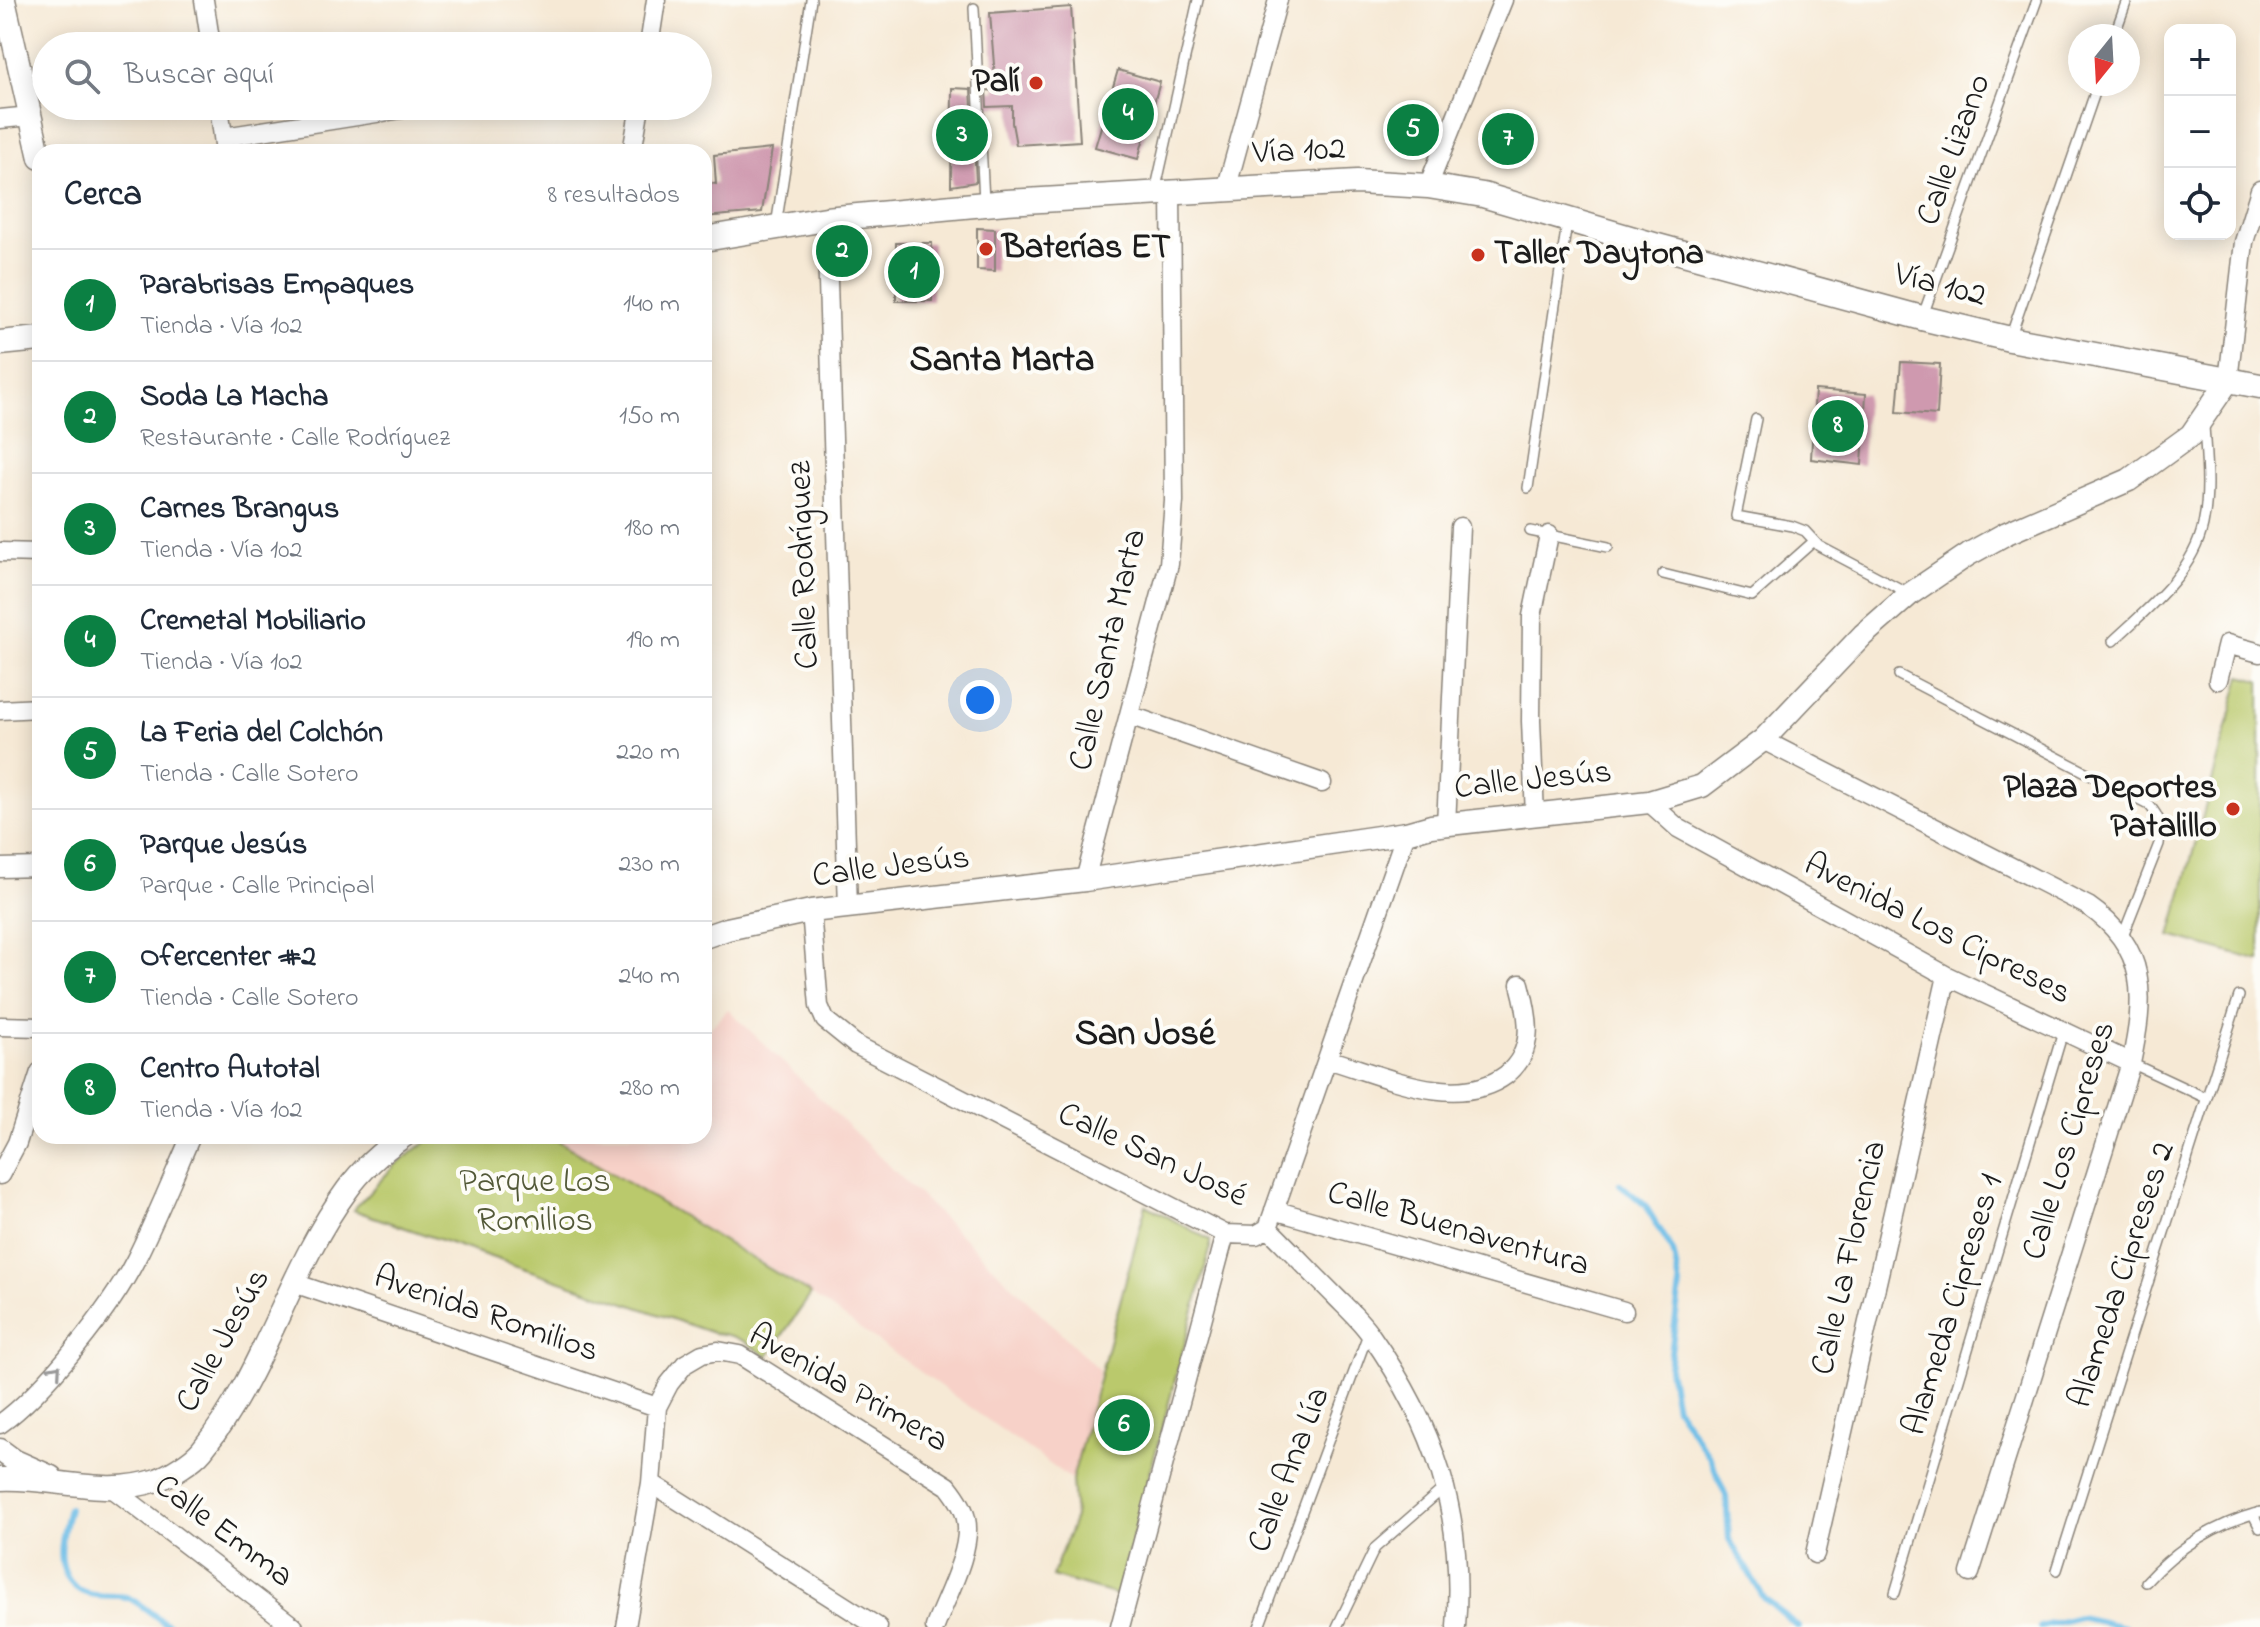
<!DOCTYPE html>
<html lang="es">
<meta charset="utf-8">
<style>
body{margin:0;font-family:"Indie Flower",sans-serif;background:#f6f6f7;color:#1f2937}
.controls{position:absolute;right:24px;top:24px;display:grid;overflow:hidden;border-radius:16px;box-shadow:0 4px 20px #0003}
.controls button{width:72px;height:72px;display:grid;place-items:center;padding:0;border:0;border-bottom:2px solid #e0e1e3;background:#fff;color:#1f2937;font:40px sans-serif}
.compass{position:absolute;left:2068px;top:24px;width:72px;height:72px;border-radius:50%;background:#fff;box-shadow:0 4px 20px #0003;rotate:198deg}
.you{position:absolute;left:980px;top:700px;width:28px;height:28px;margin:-20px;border:6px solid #fff;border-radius:50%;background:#1a73e8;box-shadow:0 0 0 12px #1a73e833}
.badge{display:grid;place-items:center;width:52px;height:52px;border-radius:50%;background:#0b8043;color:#fff;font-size:26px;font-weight:700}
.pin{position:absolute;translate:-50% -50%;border:4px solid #fff;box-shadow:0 2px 8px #0006}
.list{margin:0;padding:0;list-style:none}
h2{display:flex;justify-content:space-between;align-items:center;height:104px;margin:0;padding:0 32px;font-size:34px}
h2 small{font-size:26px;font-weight:400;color:#747a83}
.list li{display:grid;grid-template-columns:52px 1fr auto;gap:24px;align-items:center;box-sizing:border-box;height:112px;padding:0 32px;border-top:2px solid #e0e1e3}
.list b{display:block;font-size:30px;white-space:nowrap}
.list p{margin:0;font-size:26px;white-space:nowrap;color:#747a83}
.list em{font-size:26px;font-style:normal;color:#747a83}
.icon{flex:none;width:44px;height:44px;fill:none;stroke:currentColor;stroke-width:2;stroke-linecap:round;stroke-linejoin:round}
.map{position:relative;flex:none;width:2260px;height:1627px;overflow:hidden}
.search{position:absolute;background:#fff;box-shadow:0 4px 20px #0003;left:32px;top:32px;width:680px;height:88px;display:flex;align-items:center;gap:20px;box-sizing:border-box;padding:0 28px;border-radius:44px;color:#747a83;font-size:30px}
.panel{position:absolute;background:#fff;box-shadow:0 4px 20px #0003;left:32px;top:144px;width:680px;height:1000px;border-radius:24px}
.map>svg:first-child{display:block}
.built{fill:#f7d1c8}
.green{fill:#bac96c;stroke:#6b7244;stroke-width:2}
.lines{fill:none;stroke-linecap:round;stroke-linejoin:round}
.stream{stroke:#6bbce6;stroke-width:6}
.building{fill:#cf99af}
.service-casing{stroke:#898278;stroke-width:12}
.minor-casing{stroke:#898278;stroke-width:21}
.tertiary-casing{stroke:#898278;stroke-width:25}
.secondary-casing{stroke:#898278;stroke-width:27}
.service{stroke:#fff;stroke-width:9}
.minor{stroke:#fff;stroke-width:18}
.tertiary{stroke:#fff;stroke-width:22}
.secondary{stroke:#fff;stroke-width:24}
.oneway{stroke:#999}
.poi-dot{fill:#c8321e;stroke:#fdfcf7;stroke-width:3}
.labels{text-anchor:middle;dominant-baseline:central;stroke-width:8;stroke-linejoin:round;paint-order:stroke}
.poi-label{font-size:34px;font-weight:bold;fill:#1c1c1c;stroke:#fdfcf7;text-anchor:end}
.street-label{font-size:34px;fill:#1c1c1c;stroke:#fdfcf7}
.park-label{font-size:34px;fill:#535938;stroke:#fdfcf7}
.neighbourhood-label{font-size:36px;font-weight:bold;fill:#1c1c1c;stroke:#fdfcf7}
</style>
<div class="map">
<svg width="2260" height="1627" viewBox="0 0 2260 1627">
<rect width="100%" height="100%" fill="#fdfcf7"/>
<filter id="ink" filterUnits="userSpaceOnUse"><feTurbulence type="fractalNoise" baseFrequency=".0125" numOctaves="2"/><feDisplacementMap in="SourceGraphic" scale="16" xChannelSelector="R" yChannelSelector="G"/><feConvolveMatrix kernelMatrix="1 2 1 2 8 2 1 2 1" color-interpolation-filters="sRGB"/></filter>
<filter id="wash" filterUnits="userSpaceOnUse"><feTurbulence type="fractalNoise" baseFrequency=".006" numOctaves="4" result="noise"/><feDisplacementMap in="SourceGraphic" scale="32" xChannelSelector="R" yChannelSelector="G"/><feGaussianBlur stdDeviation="1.8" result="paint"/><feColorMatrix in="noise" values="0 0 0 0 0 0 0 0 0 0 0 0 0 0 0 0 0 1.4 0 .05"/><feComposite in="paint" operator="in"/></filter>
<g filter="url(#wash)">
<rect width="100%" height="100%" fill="#f6e9d5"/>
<path class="built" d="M728 1009 1099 1370 1072 1480 793 1281 550 1136H704V1035Z"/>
<path class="green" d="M2241 676 2260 681V961L2170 936Z
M434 1136H550L811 1294 767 1357C749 1343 736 1334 713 1333L353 1210 395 1165Z
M1146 1205 1210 1240V1250L1117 1595 1052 1576 1075 1517 1072 1480Z"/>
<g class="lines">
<path class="stream" d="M1620 1184 1645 1205 1673 1251 1680 1285 1669 1368 1676 1408 1709 1456 1726 1496 1729 1539 1764 1598 1798 1627
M69 1508C62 1535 51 1576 83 1592 96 1598 113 1594 126 1597 136 1599 159 1621 172 1627
M2040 1627 2079 1617 2125 1627"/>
</g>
<g id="blocks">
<path class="building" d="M1071 7 1080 141 1016 145 1012 123V106L987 107 986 90 996 91 990 13Z
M1118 70 1160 82 1138 159 1095 147Z
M952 88 971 89 976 182 951 186Z
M1403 118 1426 121 1424 142 1401 139Z
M772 149 762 212 704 217V182L716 184 714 155Z
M977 228 995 229V271L977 270Z
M896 243H932V301H896Z
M1901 362 1940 364 1937 415 1897 412Z
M1815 390 1866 394 1862 465 1811 459Z"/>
</g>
</g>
<g filter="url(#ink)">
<use href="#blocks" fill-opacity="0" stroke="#898278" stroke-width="2"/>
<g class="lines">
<defs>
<path id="service" d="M974 8 984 201
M2114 36 2127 0
M1155 192 1198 0
M776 226 811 0
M1922 318 2037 0
M2010 338 2098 84
M1756 419 1736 516 1792 526 1805 531 1819 546 1910 594
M1528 488 1567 223
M1530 531 1608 547
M1663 574 1752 596 1814 541
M2113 641C2147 609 2193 573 2203 525 2210 493 2206 458 2204 426
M1899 675 2149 805C2161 818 2162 827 2159 844L2122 938
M2131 1063 2206 1098
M2253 1514 2260 1528
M2057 1570 2239 996
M2146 1582C2177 1548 2215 1524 2260 1512
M1895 1593 2063 1032
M1259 1627 1368 1334
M1337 1627 1375 1548 1445 1487"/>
<path id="minor" d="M204 0 211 46
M649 46 656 0
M219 106 225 152
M0 119 31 116
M224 137 421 106
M632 152 640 106
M1428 186 1503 0
M1226 190 1278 0
M826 219 848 908
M2228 381 2244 242 2260 190
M0 552 40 553
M2218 680 2227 644 2260 653
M0 710 40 708
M1129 715 1322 783
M1763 740 2088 906C2149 948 2145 998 2131 1063L1970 1573
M1649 802 1678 828 1947 976 2131 1063
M1535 816 1531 721 1532 616 1549 535
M1446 825 1460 527
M0 868 40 867
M1085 880 1169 564 1174 501 1171 192
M811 911 819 1006 825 1020 856 1045 1225 1234 1256 1235 1268 1228 1406 833
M0 1026 40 1027
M1327 1059C1380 1074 1456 1112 1506 1075 1536 1051 1529 1017 1520 984
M0 1175 17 1143 40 1072
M1274 1210 1624 1311
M1268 1228C1291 1251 1314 1275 1337 1298 1348 1309 1361 1321 1370 1334 1435 1426 1465 1514 1456 1627
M294 1283 657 1407
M0 1424C44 1393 112 1307 136 1259 156 1219 173 1177 191 1136
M651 1483 878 1627
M112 1488 294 1627
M1815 1554 1947 976
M626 1627 651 1483 657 1407 669 1384 685 1364 702 1354 718 1351 740 1355 948 1486C956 1496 964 1507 966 1519 973 1549 945 1599 935 1627
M1120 1627 1225 1234"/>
<path id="tertiary" d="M4 0 40 158
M704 937 727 929 811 911 1085 880 1406 833 1431 826 1649 802 1702 786 1763 740 1863 635 1910 594 1969 554 2007 533 2129 480 2191 435 2228 381
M0 1450 15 1461 51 1477
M0 1479C52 1476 105 1498 157 1480 170 1475 193 1461 202 1450 265 1373 288 1270 347 1190 362 1169 382 1151 404 1136"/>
<path id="secondary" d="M704 239 826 219 1006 202 1357 182 1428 186 1483 195 1654 245 1922 318 2010 339 2260 386
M0 343 40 339"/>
</defs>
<use href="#service" class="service-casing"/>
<use href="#minor" class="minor-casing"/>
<use href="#tertiary" class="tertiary-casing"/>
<use href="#secondary" class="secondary-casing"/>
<use href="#service" class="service"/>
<use href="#minor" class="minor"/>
<use href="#tertiary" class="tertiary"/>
<use href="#secondary" class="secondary"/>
</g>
<defs><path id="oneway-chevron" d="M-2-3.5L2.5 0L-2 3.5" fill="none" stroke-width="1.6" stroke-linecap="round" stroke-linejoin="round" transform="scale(2)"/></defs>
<use class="oneway" href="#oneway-chevron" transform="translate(56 1370) rotate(-49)"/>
</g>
<g class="poi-dot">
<circle cx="1036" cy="83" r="8"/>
<circle cx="986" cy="249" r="8"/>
<circle cx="1478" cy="255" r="8"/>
<circle cx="2233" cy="809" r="8"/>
</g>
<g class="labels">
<g class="poi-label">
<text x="1020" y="83">Palí</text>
<text x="1002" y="249" text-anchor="start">Baterías ET</text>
<text x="1494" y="255" text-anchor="start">Taller Daytona</text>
<text x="2217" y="789">Plaza Deportes<tspan x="2217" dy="39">Patalillo</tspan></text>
</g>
<g class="street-label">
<text transform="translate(1955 150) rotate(-70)">Calle Lizano</text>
<text transform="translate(1299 152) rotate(-3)">Vía 102</text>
<text transform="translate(1940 286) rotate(14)">Vía 102</text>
<text transform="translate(805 565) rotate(-92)">Calle Rodríguez</text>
<text transform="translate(1109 650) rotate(-77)">Calle Santa Marta</text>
<text transform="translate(1533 781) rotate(-6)">Calle Jesús</text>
<text transform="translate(891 868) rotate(-7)">Calle Jesús</text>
<text transform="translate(1937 930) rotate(27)">Avenida Los Cipreses</text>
<text transform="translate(2070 1141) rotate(-73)">Calle Los Cipreses</text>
<text transform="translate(1152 1156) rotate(25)">Calle San José</text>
<text transform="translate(1458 1230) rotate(16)">Calle Buenaventura</text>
<text transform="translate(1850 1258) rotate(-77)">Calle La Florencia</text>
<text transform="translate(2123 1275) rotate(-72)">Alameda Cipreses 2</text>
<text transform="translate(1954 1305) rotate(-73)">Alameda Cipreses 1</text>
<text transform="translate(486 1315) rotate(19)">Avenida Romilios</text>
<text transform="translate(224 1341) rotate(-61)">Calle Jesús</text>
<text transform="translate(848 1389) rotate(30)">Avenida Primera</text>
<text transform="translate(1290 1470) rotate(-69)">Calle Ana Lía</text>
<text transform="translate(223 1532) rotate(37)">Calle Emma</text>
</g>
<g class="park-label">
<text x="535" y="1183">Parque Los<tspan x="535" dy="39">Romilios</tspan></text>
</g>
<g class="neighbourhood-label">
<text x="1002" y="361">Santa Marta</text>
<text x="1145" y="1035">San José</text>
</g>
</g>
</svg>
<div class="controls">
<button>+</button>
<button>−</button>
<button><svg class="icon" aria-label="locate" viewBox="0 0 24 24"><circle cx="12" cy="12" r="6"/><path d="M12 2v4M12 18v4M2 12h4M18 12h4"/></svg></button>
</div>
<svg class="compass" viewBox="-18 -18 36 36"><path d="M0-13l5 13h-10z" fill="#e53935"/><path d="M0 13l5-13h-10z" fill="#747a83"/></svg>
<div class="you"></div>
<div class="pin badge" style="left:914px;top:272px">1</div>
<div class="pin badge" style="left:842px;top:251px">2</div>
<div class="pin badge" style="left:962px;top:135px">3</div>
<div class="pin badge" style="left:1128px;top:114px">4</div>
<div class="pin badge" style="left:1413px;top:130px">5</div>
<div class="pin badge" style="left:1124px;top:1425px">6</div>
<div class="pin badge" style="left:1508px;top:139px">7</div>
<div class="pin badge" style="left:1838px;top:426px">8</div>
<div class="search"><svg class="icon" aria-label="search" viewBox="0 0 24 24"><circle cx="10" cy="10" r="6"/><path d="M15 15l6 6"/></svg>Buscar aquí</div>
<section class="panel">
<h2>Cerca<small>8 resultados</small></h2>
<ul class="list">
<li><span class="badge">1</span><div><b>Parabrisas Empaques</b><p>Tienda · Vía 102</p></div><em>140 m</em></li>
<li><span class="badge">2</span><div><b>Soda La Macha</b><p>Restaurante · Calle Rodríguez</p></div><em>150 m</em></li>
<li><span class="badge">3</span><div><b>Carnes Brangus</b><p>Tienda · Vía 102</p></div><em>180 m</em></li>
<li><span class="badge">4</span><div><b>Cremetal Mobiliario</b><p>Tienda · Vía 102</p></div><em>190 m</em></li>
<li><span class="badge">5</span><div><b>La Feria del Colchón</b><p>Tienda · Calle Sotero</p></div><em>220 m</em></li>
<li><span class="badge">6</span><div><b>Parque Jesús</b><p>Parque · Calle Principal</p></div><em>230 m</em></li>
<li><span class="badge">7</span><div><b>Ofercenter #2</b><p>Tienda · Calle Sotero</p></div><em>240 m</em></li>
<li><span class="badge">8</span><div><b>Centro Autotal</b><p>Tienda · Vía 102</p></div><em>280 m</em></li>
</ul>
</section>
</div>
